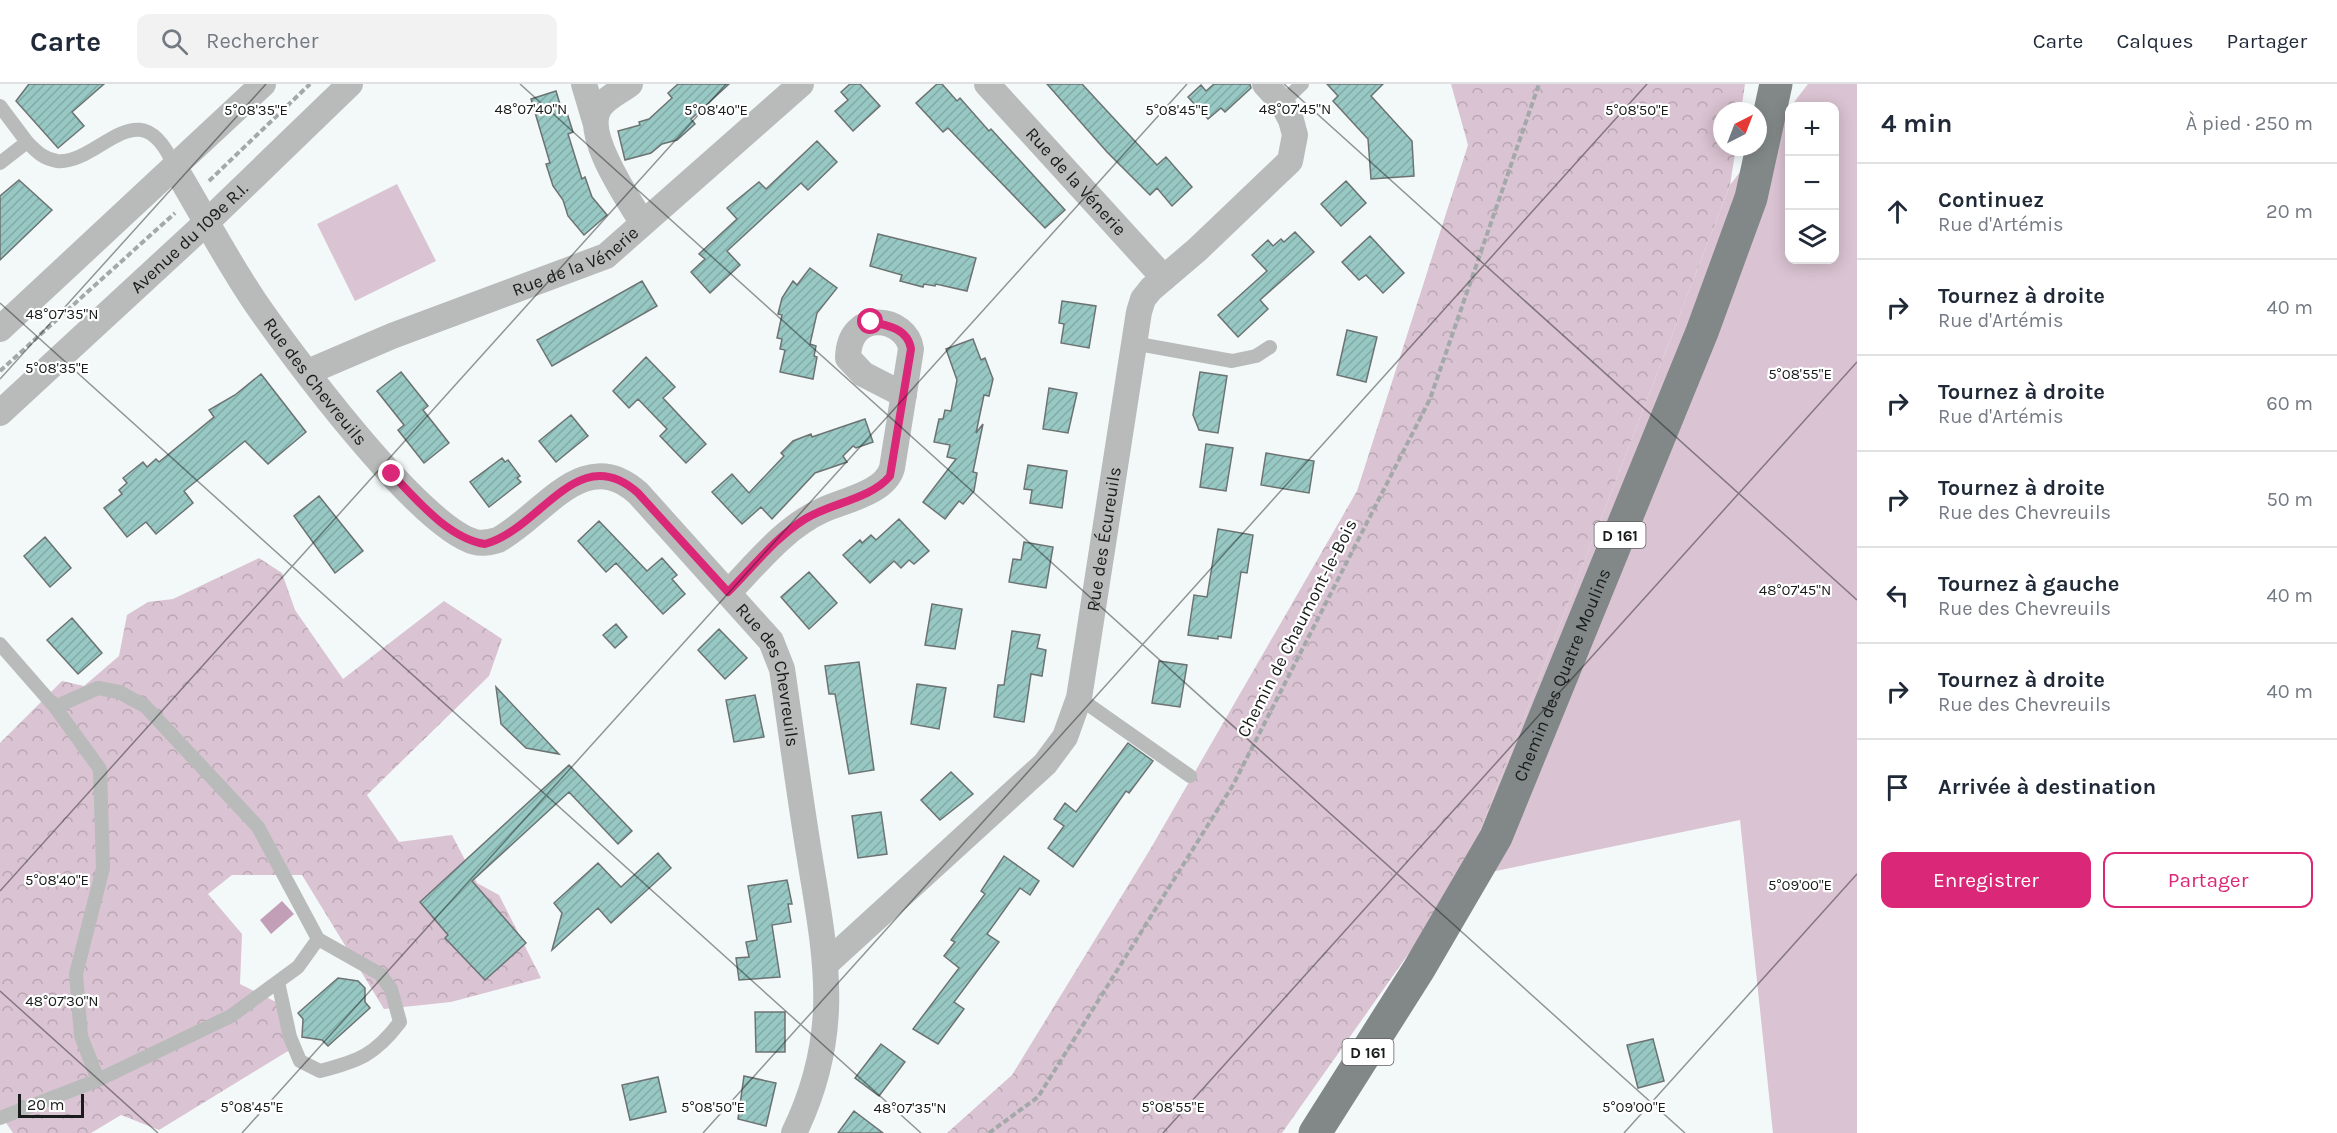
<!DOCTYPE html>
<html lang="fr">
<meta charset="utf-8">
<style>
body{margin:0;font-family:Karla,sans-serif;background:#f2f2f3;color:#1f2937}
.controls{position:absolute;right:18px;top:18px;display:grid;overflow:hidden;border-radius:12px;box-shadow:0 3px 15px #0003}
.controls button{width:54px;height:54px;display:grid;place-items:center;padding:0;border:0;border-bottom:2px solid #e0e1e3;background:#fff;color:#1f2937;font:30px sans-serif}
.compass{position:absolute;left:1713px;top:18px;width:54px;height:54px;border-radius:50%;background:#fff;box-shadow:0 3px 15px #0003;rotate:42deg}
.scale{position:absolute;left:18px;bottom:15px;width:66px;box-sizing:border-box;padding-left:6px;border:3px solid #1a1c1c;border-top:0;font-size:16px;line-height:21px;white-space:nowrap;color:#1a1c1c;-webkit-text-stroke:4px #fff;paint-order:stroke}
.stop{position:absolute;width:18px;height:18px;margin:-14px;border:4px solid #db2777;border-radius:50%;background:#fff}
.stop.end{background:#db2777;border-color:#fff;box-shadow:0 2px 6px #0008}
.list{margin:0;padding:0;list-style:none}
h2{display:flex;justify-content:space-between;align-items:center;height:78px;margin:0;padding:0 24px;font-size:26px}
h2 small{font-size:20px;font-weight:400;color:#747a83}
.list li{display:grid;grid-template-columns:39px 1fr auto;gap:18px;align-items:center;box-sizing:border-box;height:96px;padding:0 24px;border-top:2px solid #e0e1e3}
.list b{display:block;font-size:22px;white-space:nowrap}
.list p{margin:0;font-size:20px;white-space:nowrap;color:#747a83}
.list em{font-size:20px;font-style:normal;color:#747a83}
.actions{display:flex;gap:12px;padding:18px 24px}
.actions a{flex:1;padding:14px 0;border:2px solid #db2777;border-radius:12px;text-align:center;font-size:21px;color:#db2777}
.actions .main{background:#db2777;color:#fff}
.icon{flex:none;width:33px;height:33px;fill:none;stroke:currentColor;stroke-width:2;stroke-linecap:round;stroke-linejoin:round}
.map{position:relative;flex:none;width:1857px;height:1049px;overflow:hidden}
header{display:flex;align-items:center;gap:36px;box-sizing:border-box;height:84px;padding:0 30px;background:#fff;border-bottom:2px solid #e0e1e3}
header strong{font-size:28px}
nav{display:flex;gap:33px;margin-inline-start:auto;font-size:21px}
.search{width:420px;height:54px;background:#f2f2f3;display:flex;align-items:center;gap:15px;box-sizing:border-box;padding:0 21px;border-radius:12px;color:#747a83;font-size:22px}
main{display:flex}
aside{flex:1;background:#fff}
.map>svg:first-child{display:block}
.grass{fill:#dac3d2}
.forest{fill:url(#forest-crowns)}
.water{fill:#c29fb6}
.building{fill:url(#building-hatch);stroke:#6c7372;stroke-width:1.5}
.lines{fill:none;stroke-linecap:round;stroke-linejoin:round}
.path{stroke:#a3a8a8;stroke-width:4;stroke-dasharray:6 3;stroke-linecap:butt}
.service{stroke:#b8bbba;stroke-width:14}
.minor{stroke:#b8bbba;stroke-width:26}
.primary{stroke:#828887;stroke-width:33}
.route{stroke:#db2777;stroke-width:8}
.ticks{fill:none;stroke:#1a1c1c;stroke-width:1.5;stroke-opacity:0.45}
.labels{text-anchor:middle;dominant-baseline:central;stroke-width:4.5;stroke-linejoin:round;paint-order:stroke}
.shield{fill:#fff;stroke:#5f6060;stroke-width:1.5}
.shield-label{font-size:16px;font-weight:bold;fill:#1a1c1c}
.street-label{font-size:18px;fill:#1a1c1c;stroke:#fff}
.ticks-label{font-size:15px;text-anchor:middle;fill:#1a1c1c;stroke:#fff;stroke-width:4.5;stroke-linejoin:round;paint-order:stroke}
</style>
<header>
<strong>Carte</strong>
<div class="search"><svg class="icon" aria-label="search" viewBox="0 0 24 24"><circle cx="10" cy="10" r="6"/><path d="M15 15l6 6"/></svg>Rechercher</div>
<nav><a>Carte</a><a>Calques</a><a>Partager</a></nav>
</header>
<main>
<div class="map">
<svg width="1857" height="1049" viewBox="0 0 1857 1049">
<defs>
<pattern id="forest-crowns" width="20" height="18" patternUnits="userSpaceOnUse" patternTransform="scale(1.5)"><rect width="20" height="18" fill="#dac3d2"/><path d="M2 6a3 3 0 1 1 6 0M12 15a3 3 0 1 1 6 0" fill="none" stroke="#baa7b4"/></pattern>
<pattern id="building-hatch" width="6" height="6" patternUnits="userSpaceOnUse" patternTransform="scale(1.5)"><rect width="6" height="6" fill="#97c8c3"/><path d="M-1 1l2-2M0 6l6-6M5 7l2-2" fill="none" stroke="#82aba7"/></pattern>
</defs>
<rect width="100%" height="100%" fill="#f2f9f8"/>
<path class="grass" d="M1808 0H1857V1049H1773L1740 736 1462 794 1730 101 1789 25 1790 176H1834V22H1791Z
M397 100 436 177 355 217 317 140Z"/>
<path class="forest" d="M1451 0H1745L1741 27H1722V63H1736L1730 101 1462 794 1282 1049H947L1012 991 1151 764 1357 407 1468 61Z
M259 474 282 489 295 526 343 595 444 517 502 555 489 592 367 711 399 758 452 751 477 799 499 811 541 894 451 918 384 925 302 791H232L208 810 242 850 240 900 276 918 288 967 159 1046 121 1031 91 1049H13L0 1030V659L62 597 84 602 119 572 127 531 148 518 173 515Z"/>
<path class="water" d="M282 817 294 830 271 850 260 836Z"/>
<path class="building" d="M29 0H104L72 28 84 42 58 64 16 17Z
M678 0H729L691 35 695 40 677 56 662 60 651 69 625 76 618 47 640 41 639 38 649 35 672 14 668 9Z
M850 0H860L880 22 853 47 835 27 848 16 841 8Z
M937 0H942L957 17 960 14 989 47 991 45 1065 126 1045 144 948 44 943 48 916 19Z
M1047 0H1082L1157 81 1166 73 1192 103 1172 122 1157 104 1150 111 1107 68Z
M1214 0H1250L1251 4 1225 28 1221 24 1208 35 1188 13 1201 1 1206 7Z
M1327 0H1383L1371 12 1412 57 1414 92 1371 95 1368 55 1333 17 1338 12Z
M556 7 563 30 567 29 573 48 568 50 582 95 585 93 592 113 607 131 584 151 568 132 563 116 553 102 546 80 550 79 531 15Z
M817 57 837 78 808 106 801 99 727 167 740 181 710 209 691 188 705 175 699 170 737 135 727 124 759 98 766 105Z
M19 96 52 126 0 176V112Z
M1346 97 1366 119 1341 142 1321 120Z
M1295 148 1314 168 1260 216 1268 225 1238 253 1218 231 1267 187 1252 171 1268 156 1273 162 1281 155 1284 158Z
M878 150 976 174 967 207 936 200 935 202 924 200 923 203 900 197 902 191 870 182Z
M1370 152 1404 189 1383 209 1366 191 1359 196 1342 178Z
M810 184 837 204 817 229 810 260 816 262 814 272 817 273 813 295 780 288 785 266 780 265 782 255 777 254 782 231 778 230 782 214 793 197 797 201Z
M642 197 657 222 552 282 537 256Z
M1062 217 1096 222 1089 264 1061 259 1064 240 1059 239Z
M1347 246 1377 253 1366 298 1337 291Z
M973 255 981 276 985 274 993 295 989 312 984 311 976 349 983 340 973 388 977 389 974 407 963 420 959 417 945 435 923 418 956 375 947 373 950 361 934 358 939 335H943L945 326 951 327 957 296 946 265Z
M646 273 675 303 663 314 706 360 686 379 660 352 667 345 638 315 629 324 613 307Z
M401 288 428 322 423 326 449 359 424 379 398 346 404 341 377 307Z
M1200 288 1227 292 1218 349 1199 346 1193 331Z
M261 290 306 348 268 380 245 357 184 407 193 419 156 450 146 438 127 453 104 424 122 410 119 406 127 399 123 394 143 378 147 383 156 375 159 378 214 333 209 326 235 311Z
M1049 304 1077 309 1068 349 1043 345Z
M571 331 588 352 556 378 539 357Z
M865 335 873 358 856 364 853 362 843 372 847 378 815 389 772 435 761 423 742 440 712 408 732 390 749 409 784 372 781 369 793 357 811 350 812 353Z
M1206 360 1233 364 1226 407 1200 403Z
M1266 369 1314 377 1309 409 1261 401Z
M502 374 505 378 508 376 520 392 517 394 521 398 489 423 470 398Z
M1028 381 1067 387 1062 424 1030 419 1032 406 1024 405Z
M319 412 363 467 335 489 294 432Z
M899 435 929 467 914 480 909 476 901 484 894 477 870 499 843 471 860 456 862 459 871 451 876 456Z
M599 437 647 487 662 474 677 491 672 495 685 510 663 530 616 479 606 488 578 457Z
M1218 445 1253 451 1247 489 1241 488 1231 554 1218 552V555L1188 551 1194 511 1207 513Z
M45 453 71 484 50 503 24 472Z
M1024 458 1053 463 1046 504 1009 498 1013 475 1021 476Z
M809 488 837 519 809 545 781 513Z
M932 520 962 525 955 565 925 561Z
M72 534 102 569 78 590 47 556Z
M616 540 627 553 615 564 603 551Z
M719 545 747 574 725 595 698 566Z
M1012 547 1040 551 1037 564 1046 566 1042 592 1031 590 1024 638 994 633 998 601H1004Z
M1159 577 1187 581 1180 623 1152 619Z
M859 578 874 686 849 690 835 610H829L825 582Z
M917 600 946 604 939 645 911 640Z
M496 603 559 670 526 664 501 640Z
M755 611 764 653 734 658 726 616Z
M1128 659 1153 677 1129 709 1126 707 1073 783 1048 764 1064 742 1054 735 1065 719 1076 728Z
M569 681 632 747 618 760 569 708 472 797 526 859 485 896 445 854 448 851 420 818Z
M951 688 973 710 940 736 921 716Z
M881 728 887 770 858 774 852 732Z
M658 769 671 784 611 839 598 824 552 866 562 829 554 819 598 779 621 803Z
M1004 772 1039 797 1030 811 1020 804 987 850 999 858 954 918 964 925 938 960 913 945 959 884 944 872 955 858 951 856 985 810 981 807Z
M787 796 792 820H788L791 838 772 841 780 893 739 896 736 874 749 873 746 858 757 856 748 802Z
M338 894 358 897 365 904V918L370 924 328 962 322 956 302 953 303 935 298 929Z
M755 928H785V968H756Z
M1653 955 1664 997 1638 1004 1627 961Z
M881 960 905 978 879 1012 855 994Z
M744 992 776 999 766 1042 738 1035Z
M658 993 666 1028 630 1036 622 1001Z
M854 1027 883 1049H838Z"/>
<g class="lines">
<path class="path" d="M209 97 310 0
M0 287 175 129
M989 1049 1038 1013 1233 701 1430 315 1539 0"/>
<path class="service" d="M1282 19 1302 0
M0 22 27 58
M0 79 27 58C36 67 43 75 57 77 100 81 140 0 175 84
M1133 259 1232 277 1256 272 1270 263
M0 560 55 623
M1079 614 1190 692
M278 898 290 953 300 977 320 987C359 977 375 971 400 938L391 905 380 890 318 855
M0 1034 93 998 98 996 231 932 298 883 318 855 258 743 145 622 119 608 98 604 55 623 100 685 103 784 76 890 81 952 98 996"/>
<g class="minor">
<path d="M584 0 595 37"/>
<path d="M630 0C621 7 607 13 600 23 582 49 628 115 642 138"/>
<path id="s1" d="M987 0 1164 194"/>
<path id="s2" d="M175 84C202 129 226 175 255 218 290 269 420 444 475 458 483 460 490 458 498 456 544 431 584 360 638 409L771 557 782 585C791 646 799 708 809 769 826 874 843 948 794 1049"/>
<path d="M0 245 263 0"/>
<path id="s3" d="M308 288 392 252 606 172 801 0"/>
<path id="s4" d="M0 329 208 137 350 0"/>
<path d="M728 509C757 479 785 443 823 426 845 416 885 409 892 384L911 265C907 233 849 223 848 274L863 290 904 311"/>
<path id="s5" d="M827 879 1045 680 1065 653 1079 614 1139 228 1143 215 1151 205 1198 165 1290 77 1295 51 1291 36 1282 19 1265 0"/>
</g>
<path class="primary" id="s6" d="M1315 1049 1419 885 1496 753 1702 248 1751 114 1776 0"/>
</g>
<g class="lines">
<path class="route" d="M392 390C417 416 448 454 485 460 541 445 578 355 638 409L728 508C752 484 776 453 805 435 831 419 871 415 890 392L911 265C908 245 888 241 871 238"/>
</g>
<path class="ticks" d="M520 0 1685 1049M1284 0 1857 516M0 219 921 1049M0 295 266 0M0 807 726 0M0 907 158 1049M242 1049 1187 0M703 1049 1647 0M1163 1049 1857 278M1624 1049 1857 790"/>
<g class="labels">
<g class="shield">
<rect x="1594.5" y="438" width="51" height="26" rx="4.5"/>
<rect x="1342.5" y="955" width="51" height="26" rx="4.5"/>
</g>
<g class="shield-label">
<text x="1620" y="451">D 161</text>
<text x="1368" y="968">D 161</text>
</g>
<g class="street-label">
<text stroke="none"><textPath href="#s1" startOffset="132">Rue de la Vénerie</textPath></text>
<text stroke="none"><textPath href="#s4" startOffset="258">Avenue du 109e R.I.</textPath></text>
<text stroke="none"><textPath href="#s3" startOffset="290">Rue de la Vénerie</textPath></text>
<text stroke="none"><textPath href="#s2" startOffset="256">Rue des Chevreuils</textPath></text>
<text stroke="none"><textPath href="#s5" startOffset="531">Rue des Écureuils</textPath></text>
<text transform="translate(1297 544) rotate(-63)">Chemin de Chaumont-le-Bois</text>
<text stroke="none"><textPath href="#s6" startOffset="522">Chemin des Quatre Moulins</textPath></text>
<text stroke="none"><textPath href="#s2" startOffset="902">Rue des Chevreuils</textPath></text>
</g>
</g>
<g class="ticks-label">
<text x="531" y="30">48°07'40"N</text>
<text x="1295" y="30">48°07'45"N</text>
<text x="1177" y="31">5°08'45"E</text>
<text x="1637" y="31">5°08'50"E</text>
<text x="256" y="31">5°08'35"E</text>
<text x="716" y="31">5°08'40"E</text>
<text x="62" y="235">48°07'35"N</text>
<text x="57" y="289">5°08'35"E</text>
<text x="1800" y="295">5°08'55"E</text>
<text x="1795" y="511">48°07'45"N</text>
<text x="57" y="801">5°08'40"E</text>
<text x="1800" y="806">5°09'00"E</text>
<text x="62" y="922">48°07'30"N</text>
<text x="252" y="1028">5°08'45"E</text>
<text x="713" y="1028">5°08'50"E</text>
<text x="1173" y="1028">5°08'55"E</text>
<text x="1634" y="1028">5°09'00"E</text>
<text x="910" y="1029">48°07'35"N</text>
</g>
</svg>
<div class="controls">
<button>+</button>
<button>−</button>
<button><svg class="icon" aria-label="layers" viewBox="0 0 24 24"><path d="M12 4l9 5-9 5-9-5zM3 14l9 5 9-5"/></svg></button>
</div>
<svg class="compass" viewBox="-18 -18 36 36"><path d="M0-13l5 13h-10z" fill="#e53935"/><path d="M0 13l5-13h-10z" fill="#747a83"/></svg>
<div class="scale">20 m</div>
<div class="stop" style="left:871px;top:238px"></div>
<div class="stop end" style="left:392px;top:390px"></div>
</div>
<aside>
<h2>4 min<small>À pied · 250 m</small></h2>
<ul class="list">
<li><svg class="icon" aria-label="ahead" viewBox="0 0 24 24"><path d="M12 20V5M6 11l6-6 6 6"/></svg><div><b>Continuez</b><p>Rue d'Artémis</p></div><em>20 m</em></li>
<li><svg class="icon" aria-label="right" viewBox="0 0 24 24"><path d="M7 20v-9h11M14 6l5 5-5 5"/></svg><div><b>Tournez à droite</b><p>Rue d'Artémis</p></div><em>40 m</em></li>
<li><svg class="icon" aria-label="right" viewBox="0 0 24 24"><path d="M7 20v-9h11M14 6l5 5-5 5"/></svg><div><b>Tournez à droite</b><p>Rue d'Artémis</p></div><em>60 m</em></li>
<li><svg class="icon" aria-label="right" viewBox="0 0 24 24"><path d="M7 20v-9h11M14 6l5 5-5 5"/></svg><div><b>Tournez à droite</b><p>Rue des Chevreuils</p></div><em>50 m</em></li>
<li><svg class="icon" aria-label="left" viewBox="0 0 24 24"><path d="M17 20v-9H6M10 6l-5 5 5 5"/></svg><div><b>Tournez à gauche</b><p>Rue des Chevreuils</p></div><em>40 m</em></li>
<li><svg class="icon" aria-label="right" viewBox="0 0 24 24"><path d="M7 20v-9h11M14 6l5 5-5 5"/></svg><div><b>Tournez à droite</b><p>Rue des Chevreuils</p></div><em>40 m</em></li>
<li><svg class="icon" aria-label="arrive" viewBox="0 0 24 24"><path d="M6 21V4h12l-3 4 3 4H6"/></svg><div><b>Arrivée à destination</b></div></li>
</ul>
<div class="actions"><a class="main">Enregistrer</a><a>Partager</a></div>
</aside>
</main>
